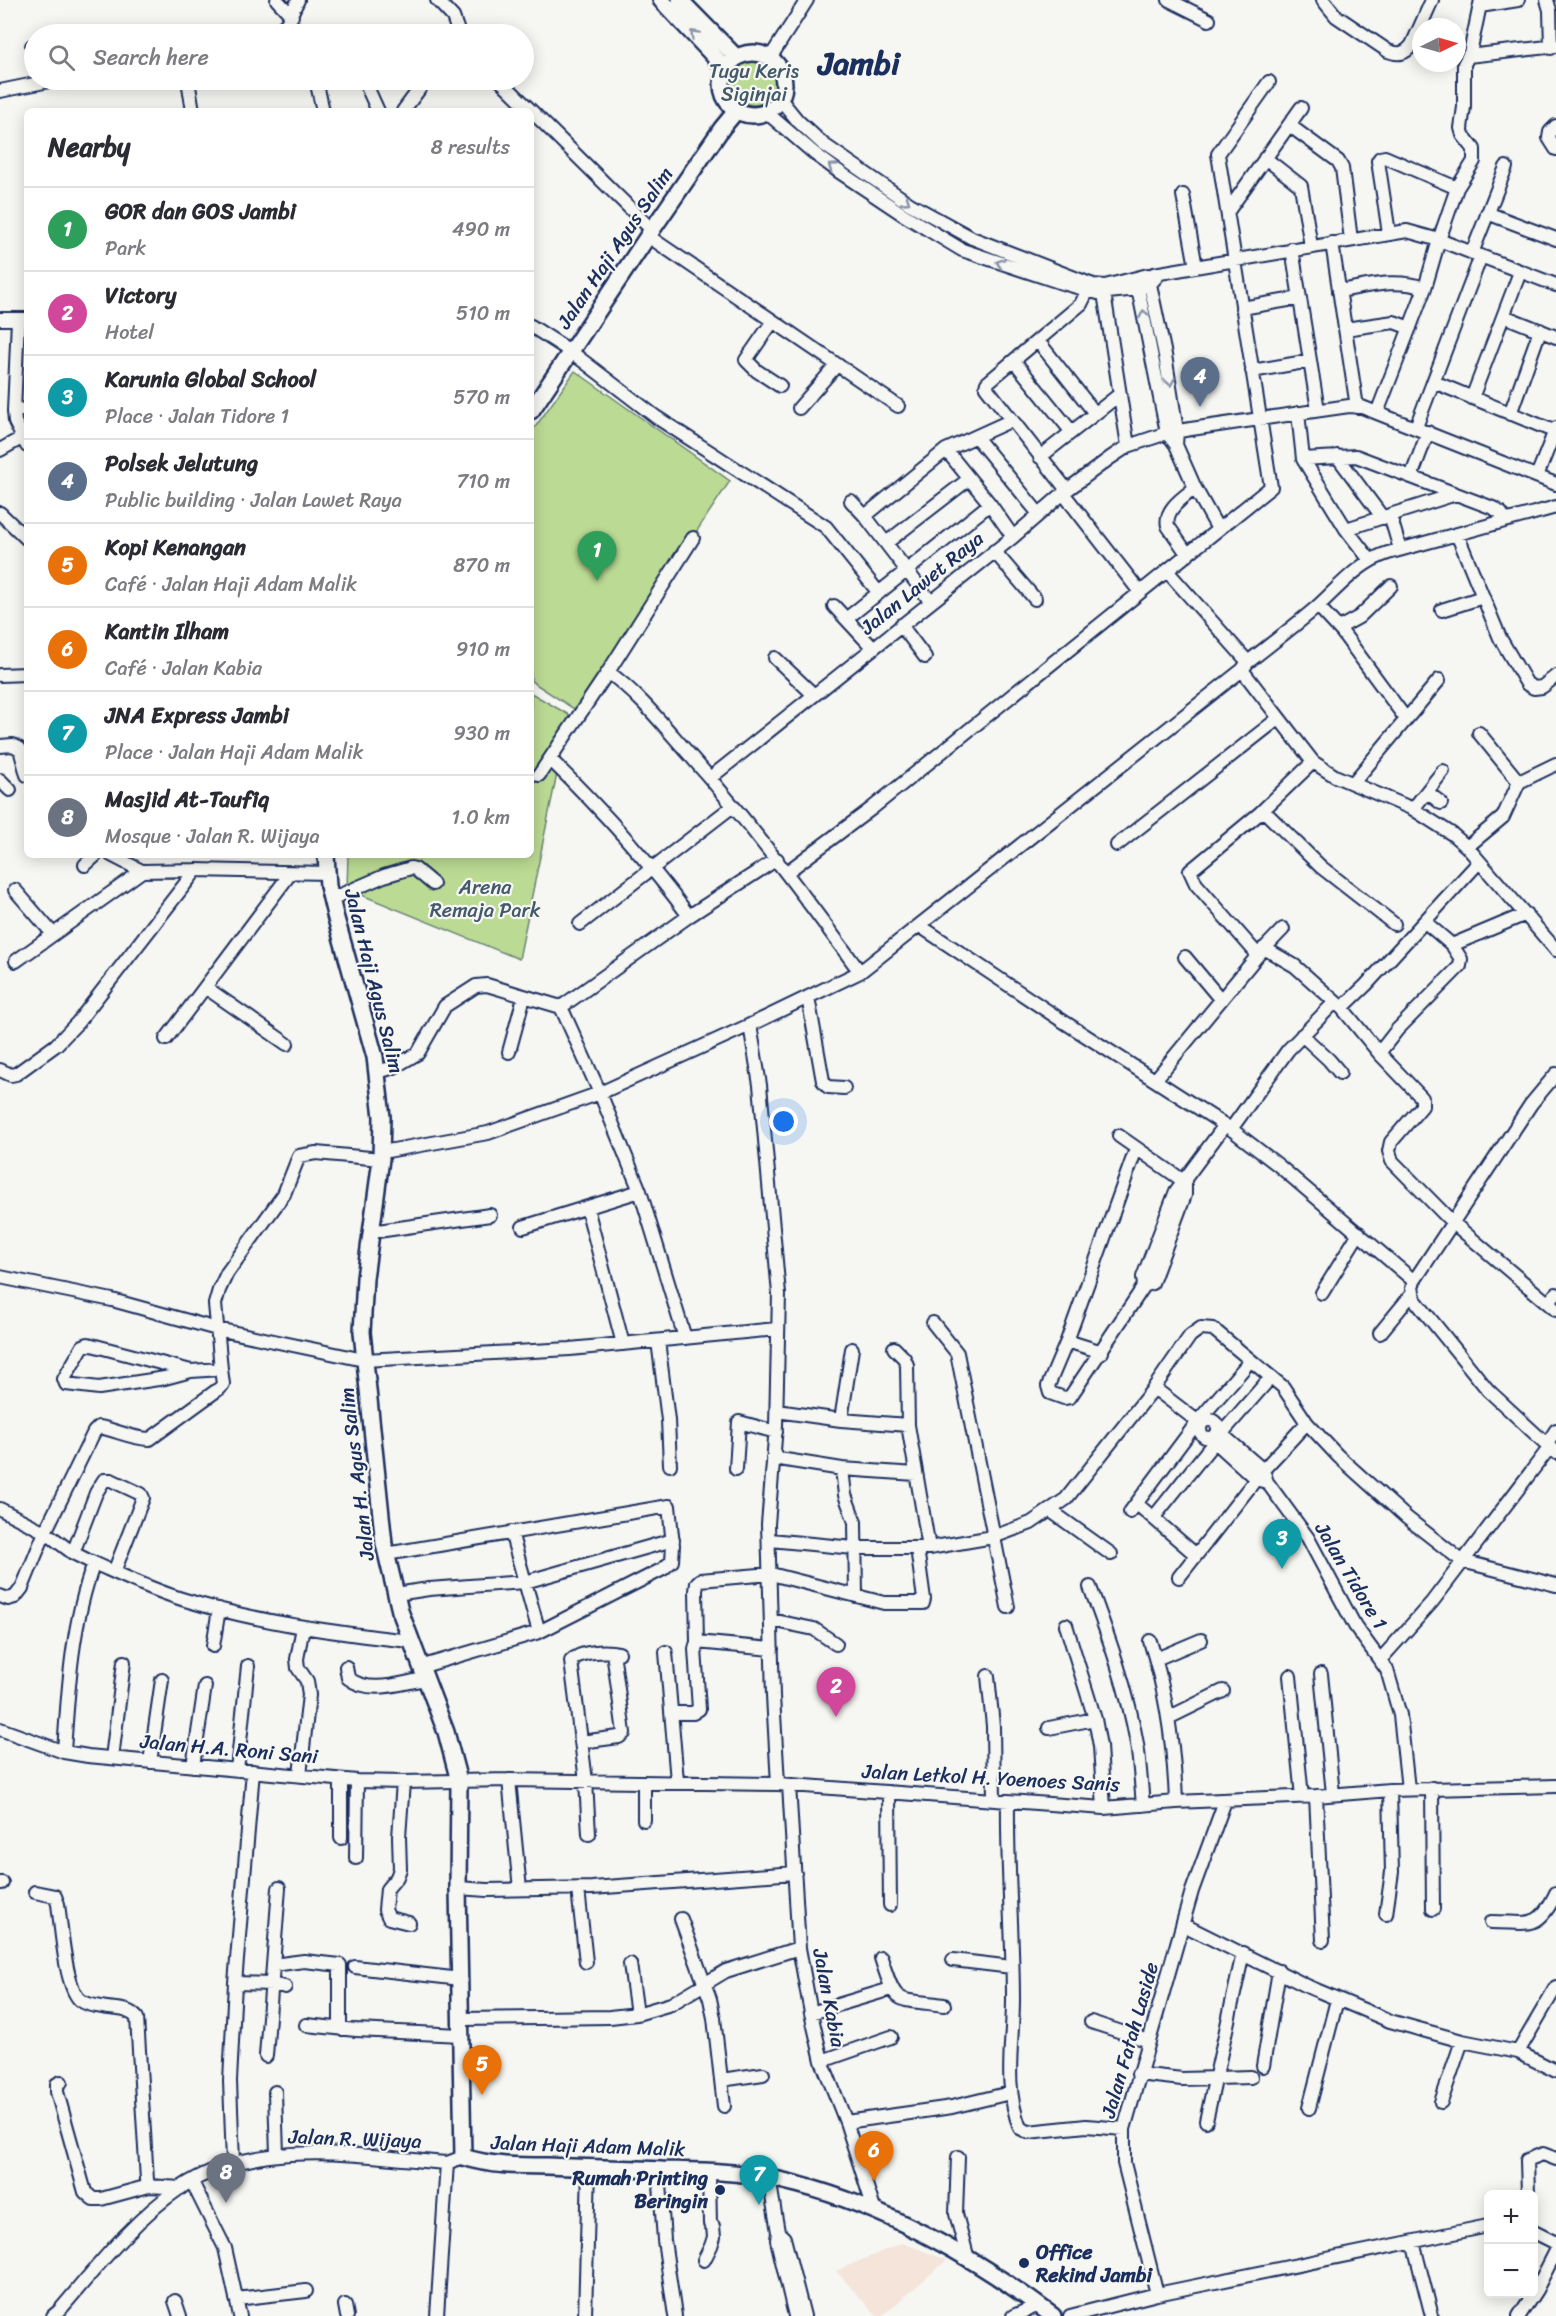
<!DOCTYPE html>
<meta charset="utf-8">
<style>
body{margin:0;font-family:Sriracha,sans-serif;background:#f7f7f7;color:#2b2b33}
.controls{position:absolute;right:18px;bottom:18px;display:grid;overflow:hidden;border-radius:9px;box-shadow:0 3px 15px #0003}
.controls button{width:54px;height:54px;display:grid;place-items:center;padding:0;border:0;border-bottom:2px solid #e1e1e2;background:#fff;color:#2b2b33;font:30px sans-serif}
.compass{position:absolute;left:1412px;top:18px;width:54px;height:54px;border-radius:50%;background:#fff;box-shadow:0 3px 15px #0003;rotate:85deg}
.you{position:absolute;left:784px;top:1122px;width:21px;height:21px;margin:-15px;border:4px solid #fff;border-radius:50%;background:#1a73e8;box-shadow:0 0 0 9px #1a73e833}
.badge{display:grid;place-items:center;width:39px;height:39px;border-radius:50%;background:#0b8043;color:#fff;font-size:20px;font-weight:700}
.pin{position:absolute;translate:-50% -50px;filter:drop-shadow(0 2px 3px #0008)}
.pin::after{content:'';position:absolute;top:32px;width:21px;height:18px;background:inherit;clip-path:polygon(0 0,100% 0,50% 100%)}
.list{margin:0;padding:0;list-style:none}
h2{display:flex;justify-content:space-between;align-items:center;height:78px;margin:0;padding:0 24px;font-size:26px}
h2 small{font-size:20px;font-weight:400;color:#7c7c81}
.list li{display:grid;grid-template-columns:39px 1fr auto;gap:18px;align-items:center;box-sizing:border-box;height:84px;padding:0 24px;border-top:2px solid #e1e1e2}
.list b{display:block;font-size:22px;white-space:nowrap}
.list p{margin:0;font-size:20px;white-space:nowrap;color:#7c7c81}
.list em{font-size:20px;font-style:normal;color:#7c7c81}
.icon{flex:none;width:33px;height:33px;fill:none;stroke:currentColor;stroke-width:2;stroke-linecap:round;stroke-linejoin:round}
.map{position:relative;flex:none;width:1556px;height:2316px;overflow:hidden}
.search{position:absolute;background:#fff;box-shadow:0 3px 15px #0003;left:24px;top:24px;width:510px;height:66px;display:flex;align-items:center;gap:15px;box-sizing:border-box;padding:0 21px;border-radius:33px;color:#7c7c81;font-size:22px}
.panel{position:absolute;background:#fff;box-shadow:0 3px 15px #0003;left:24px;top:108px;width:510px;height:750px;border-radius:9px}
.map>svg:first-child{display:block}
.built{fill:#f4e4da}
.green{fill:#bbda93;stroke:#6b8478;stroke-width:1.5}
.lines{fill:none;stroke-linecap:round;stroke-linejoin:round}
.minor-casing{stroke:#1b2f5e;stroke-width:16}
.major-casing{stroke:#1b2f5e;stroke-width:20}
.minor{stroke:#f6f6f2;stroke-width:12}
.major{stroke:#f6f6f2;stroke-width:15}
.oneway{stroke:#8892a8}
.poi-dot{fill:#1b2f5e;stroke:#f6f6f2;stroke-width:2}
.labels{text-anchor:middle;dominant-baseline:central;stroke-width:4.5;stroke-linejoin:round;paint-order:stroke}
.park-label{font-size:20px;fill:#435a6b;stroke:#f6f6f2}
.street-label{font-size:20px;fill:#1b2f5e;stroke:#f6f6f2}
.poi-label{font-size:20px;font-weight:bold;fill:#1b2f5e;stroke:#f6f6f2;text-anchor:end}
.town-label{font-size:32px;font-weight:bold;fill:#1b2f5e;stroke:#f6f6f2}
</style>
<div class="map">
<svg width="1556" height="2316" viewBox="0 0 1556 2316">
<rect width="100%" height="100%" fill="#f6f6f2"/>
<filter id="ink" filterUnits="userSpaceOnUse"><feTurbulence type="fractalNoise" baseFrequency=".0167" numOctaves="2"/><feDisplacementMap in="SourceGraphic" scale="12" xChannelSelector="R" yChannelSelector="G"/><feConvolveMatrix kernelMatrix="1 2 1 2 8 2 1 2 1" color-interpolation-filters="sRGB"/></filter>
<g filter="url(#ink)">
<path class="built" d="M902 2243 947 2260 882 2316H877L836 2271Z"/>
<path class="green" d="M732 83a22 22 0 1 1 44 0a22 22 0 1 1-44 0Z
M575 371 730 481 577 711 531 681V433Z
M531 693 569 715 519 959 347 889 348 855H531Z"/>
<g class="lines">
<defs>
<path id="minor" d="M277 0 292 16
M437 0 453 17 459 34
M1169 0 1209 20
M1323 0 1336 16 1388 51C1399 55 1405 54 1412 45L1432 0
M1547 0 1550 10 1551 48
M1480 6 1518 0
M287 23 306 34
M274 34 287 23 298 0
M32 46H34
M1468 56 1556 46
M770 58 807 0
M188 80 193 111
M316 80 323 111
M364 80 378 111
M500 80 652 230
M0 91 54 80
M780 99 798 121 823 144 910 204 972 238 1093 285 1105 286 1148 275 1165 355 1177 431 1176 445
M403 111 426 80
M766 112 815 154 838 171 904 215 962 250 1059 282 1098 293 1138 289 1151 283 1160 273
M1289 125 1338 161 1342 168 1351 240
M1556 126 1550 132 1549 138 1556 149
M1265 158 1301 186 1311 246
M1183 195 1196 267
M1228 211 1301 108
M1487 213 1556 239
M1389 233 1378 161 1380 158 1385 157 1457 188
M648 236 898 406
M1332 243 1357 407
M1292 249 1318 410
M1472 253 1506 167
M1154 274 1407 231 1439 240 1556 285
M1137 283 1167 433 1176 445 1195 488 1218 529
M1339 291C1370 286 1394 278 1425 288
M1104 293 1128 446
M1242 308 1300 298
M1504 316 1556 337
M0 319H27
M18 320 14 411 15 422 27 446
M773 321 746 360 757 371 780 386
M531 326 570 351 656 417 826 527 879 593
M1345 329 1394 322 1410 328
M1038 341 1094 412
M1014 361 1071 431
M1252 371 1310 361
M1434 382 1556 432
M1472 398 1520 272
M799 408 836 366
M14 411 27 409
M1298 413 1303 459
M1377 413 1425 288 1439 240 1457 188 1474 161V149L1463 135 1461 128 1464 107V64L1470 53 1481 0
M1510 414 1540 330
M1416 427 1481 256
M976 437 1039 514
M0 450 27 435
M946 450 990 504 1013 537
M1337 456 1383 518
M1040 457 1120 394
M1537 476 1556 428
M1411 477 1428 432
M1067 490 986 387 987 383 1081 304 1091 284
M1063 493 1140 592
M851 501 865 516 931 602
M0 513 27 539
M1390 515 1456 494
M865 516 946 450 1012 420
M1346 529 1390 515 1400 549
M1457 534 1500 638 1527 684 1534 688 1542 687 1556 676
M886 543 969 479
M994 551 1035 599
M1188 555 1168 526C1164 509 1184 497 1195 488
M1370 560 1346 529 1303 459 1356 456 1493 508 1501 513 1505 519
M1168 572 1248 662
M834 606 873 648
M1318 606 1342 632 1406 719
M1442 610 1483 597
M846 619 990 504
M901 625 925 657
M1339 628 1359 617 1391 586
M775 658 814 695
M1242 670 1313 762 1335 776 1413 809 1452 834 1467 847 1556 950
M608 672C638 693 664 726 688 753 750 823 805 897 860 972
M0 675 27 674
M1479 733 1519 782
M0 746 13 745 20 749 27 775
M550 759C600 808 647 859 689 916
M539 775 608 672 693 538
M710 778 1013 537 1067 490 1110 458 1128 446 1167 433 1191 429 1349 406 1362 407 1556 484
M0 780 10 790
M1353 783 1439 680
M1427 792 1441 803
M1413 809 1443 771
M1263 810 1321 867 1394 924
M1117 845 1279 718
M1467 847 1503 817 1519 782 1556 764
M111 855 142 871 196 870 327 873
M85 865 96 855
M787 872 871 809 1271 487 1218 154 1269 82
M15 890 53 934
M331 899 384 876 411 868 415 869 433 884
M580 924 733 806
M920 926 1058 1018 1231 1129 1278 1165 1414 1281
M1452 945 1526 914
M1264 948 1295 966 1342 1008 1379 1053 1422 1098V1106L1391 1142 1389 1151 1392 1161 1452 1222 1556 1310
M1258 955 1196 884 1190 871 1260 813 1313 762
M1185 957 1221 1000
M16 961 142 871
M205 987 287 1044
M808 997 823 1081 828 1087 844 1088
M561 1007 600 1093 640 1191 685 1338
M1342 1008 1366 985 1479 862
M750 1025 760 1085 779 1294 776 1426 768 1524 773 1696 778 1784
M1302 1035 1329 1060 1340 1073
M166 1039 290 874
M509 1052 524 997
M1379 1053 1397 1030 1460 966 1461 959 1452 945 1425 922
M0 1070 11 1075 16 1074 56 1045 78 1022 196 870
M378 1072 394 1067 418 1053 445 1006 476 986 487 985 561 1007 689 916 777 859
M1556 1074 1531 1104 1414 1281 1412 1288 1415 1300 1488 1390 1556 1453
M1155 1080 1258 955 1283 929
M1231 1129 1288 1050 1335 1002
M1119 1136 1185 1182
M1136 1149 1067 1341 1048 1386 1050 1393 1064 1398 1070 1397 1144 1286 1152 1283 1185 1195V1182
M382 1152 488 1133 600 1093 750 1025 860 972 1242 670 1248 662C1272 643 1296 625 1318 606 1340 586 1359 562 1388 553L1556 507
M587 1208 623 1344
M523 1227 640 1191
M371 1232 490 1215
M0 1277 112 1300 217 1329 364 1360 570 1349 777 1329
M1144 1286 1143 1277 1176 1191 1225 1125
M1322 1293 1359 1233
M1548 1303 1556 1294
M933 1323 957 1353 1008 1607
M1380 1333 1412 1294
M658 1341 668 1420 670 1465
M1067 1341 1102 1352
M894 1348 904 1358 907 1365 908 1425 929 1548
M191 1371 88 1344 83 1346 64 1379 66 1384 99 1388 165 1378 191 1371 221 1369 215 1304 219 1290 227 1273 284 1194 299 1156 316 1153 381 1159
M1154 1388 1201 1424
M777 1411 841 1420 908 1425
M1200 1429a9 9 0 1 1 18 0a9 9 0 1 1-18 0Z
M841 1420 852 1349
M1218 1431 1263 1470 1267 1482 1308 1538 1355 1626 1387 1670 1400 1715 1408 1789
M1211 1438 1256 1479 1263 1481
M1547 1444 1556 1430
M773 1458 842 1469 916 1474
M736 1469 739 1422 776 1432
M842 1469 845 1495 855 1522 856 1596
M1137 1504 1195 1554
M0 1509 45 1532 73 1553 87 1560C119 1574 151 1590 185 1600 258 1622 334 1633 410 1641
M1051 1511 1111 1554
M1130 1512 1198 1421 1245 1367
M1154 1517 1215 1441 1265 1384
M511 1532 539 1632
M770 1540 854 1548H929L993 1537 1031 1523 1066 1499 1154 1388 1190 1336 1201 1328 1213 1329 1283 1387 1307 1423 1338 1456 1407 1518 1462 1561 1556 1585
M73 1553 96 1493 104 1480H111L141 1494 143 1498 114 1572
M386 1554 669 1506 673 1545 672 1561 663 1569 539 1632 420 1667
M1179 1577 1263 1470 1303 1427
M1090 1587C1109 1638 1128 1691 1137 1744 1140 1764 1141 1784 1143 1805
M396 1594 429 1589 525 1582 673 1540
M0 1596 8 1599 15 1597 22 1588 45 1532 94 1432 99 1427C116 1430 132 1439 150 1439L220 1388 223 1384 221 1369
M771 1620 814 1629 836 1644
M1066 1625 1095 1719 1100 1746 1104 1808
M1150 1641C1167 1694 1174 1747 1176 1802
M697 1642 696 1591 697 1583 700 1580 771 1574 884 1603H923L924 1599 917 1548
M213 1646 219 1609
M666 1652 677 1781
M1156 1659 1201 1640
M1380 1660 1432 1602 1550 1447
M346 1667 348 1678C370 1695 400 1683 425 1679
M1321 1674 1333 1794
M988 1676 993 1726 994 1800
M1290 1676 1302 1797
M671 1713H693L699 1709 695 1649 697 1642 772 1649
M1168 1718 1223 1691
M1049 1728 1095 1719
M0 1729 64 1752 88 1756 357 1781 403 1782 509 1780 778 1784 1104 1808 1176 1802 1316 1796 1390 1790 1556 1786
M581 1742 619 1737 624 1733 613 1652
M64 1752C68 1689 72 1622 94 1563
M112 1758 124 1662
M150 1762 162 1680
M193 1766 205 1686
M237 1770 248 1666
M300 1775 309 1695 307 1681 298 1668 297 1659 303 1627
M509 1780 520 1889
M403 1782 399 1837 400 1869 397 1877 387 1889 385 1910 389 1918 409 1923
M789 1785 799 1948 811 2013 822 2061 846 2122 874 2209
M1432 1788 1433 1909
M889 1792 890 1905
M1316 1796 1323 1940
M1008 1802C1007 1868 1013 1934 1013 2000 1013 2046 1003 2084 1020 2128L1028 2132 1086 2126 1124 2129
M644 1820V1783
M589 1834 586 1781 571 1661C580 1651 606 1650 619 1653
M341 1838V1780
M356 1858 357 1781
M0 1883H2
M458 1888 487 1890 592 1888 795 1873
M578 1889 586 1962
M35 1892 55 1896 58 1904C61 1924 65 1987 80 2000 87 2005 95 2006 102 2007 115 2010 128 2007 137 2018L147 2180 149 2186 181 2188
M1386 1914 1392 1872 1390 1790
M681 1919 710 1999 714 2018 724 2106
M1491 1922C1530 1922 1538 1931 1556 1893
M1184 1925 1309 1987 1390 2021 1462 2041 1518 2052 1556 2071
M881 1958C897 2008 895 1998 944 2005
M953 1960 1012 1967
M630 1964 637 2014
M273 1965 304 1961 340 1965V2029
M355 1967 461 1979
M235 1983 272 1984 285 1987
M811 2013 891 1989
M462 2019 610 2017 637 2014 671 2004 726 1971 799 1948
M1091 2022 1149 2041
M306 2025 356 2030 461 2035
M1518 2052 1556 1987
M266 2056 279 1888
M822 2061 891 2037
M1263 2066 1279 1971
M1138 2074 1182 2079 1251 2077
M721 2080 763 2074
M61 2082 57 2084V2092L85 2192 93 2199H101L149 2186
M275 2092 277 2155
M1441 2102 1462 2041
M1309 2108 1337 2000
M1206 2121 1243 1953
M846 2122 952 2107 1010 2093
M958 2157 956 2214 968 2259
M233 2163 230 2081 235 1983 253 1771
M659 2170 664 2240 675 2316
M769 2178 778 2232 777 2240 795 2316
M192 2182 225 2248 240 2316
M1528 2194 1527 2160 1543 2154 1556 2159
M1534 2232 1556 2243
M781 2235 784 2238 804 2316
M1413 2242 1432 2316
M704 2260 711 2246 714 2237 713 2226 710 2224 709 2172
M1157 2294 1124 2163V2129L1192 1891 1225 1801
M236 2299 306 2291
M175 2301 180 2316
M345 2305 347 2316
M53 2316 59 2311C96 2268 133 2220 180 2188 257 2136 360 2156 447 2163L463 2157
M437 2316 447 2163
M585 2316 589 2168
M1013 2316 1039 2305
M1070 2316 1157 2294 1488 2226
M1519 2316 1536 2290 1556 2251"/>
<path id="major" d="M661 0 726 69
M680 0 736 57
M722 84a31 31 0 1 1 62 0a31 31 0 1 1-62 0Z
M531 411 652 230 722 128 737 110
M326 855 328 886 335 915 375 1057 382 1117 381 1159 365 1278 362 1332 384 1544 400 1611 446 1732 459 1781 458 1888 463 2157C491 2166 519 2166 548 2166 586 2168 624 2168 662 2170 697 2171 735 2171 770 2178 874 2199 969 2253 1053 2316"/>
</defs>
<use href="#minor" class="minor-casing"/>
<use href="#major" class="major-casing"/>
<use href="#minor" class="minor"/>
<use href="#major" class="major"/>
</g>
<defs><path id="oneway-chevron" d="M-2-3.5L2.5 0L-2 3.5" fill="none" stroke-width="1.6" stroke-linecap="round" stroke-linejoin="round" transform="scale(1.5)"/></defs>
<g class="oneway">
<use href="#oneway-chevron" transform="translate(694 34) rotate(-134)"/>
<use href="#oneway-chevron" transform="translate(832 167) rotate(-145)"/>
<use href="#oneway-chevron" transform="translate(906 201) rotate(33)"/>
<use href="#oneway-chevron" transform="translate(1000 263) rotate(-161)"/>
<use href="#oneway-chevron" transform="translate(1144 314) rotate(-101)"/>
<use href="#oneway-chevron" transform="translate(1170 382) rotate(81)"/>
</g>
</g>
<g class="poi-dot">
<circle cx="720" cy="2190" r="6"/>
<circle cx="1024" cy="2263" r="6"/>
</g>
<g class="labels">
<g class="park-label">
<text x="754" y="71">Tugu Keris<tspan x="754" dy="23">Siginjai</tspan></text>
<text x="485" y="887">Arena<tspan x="485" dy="23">Remaja Park</tspan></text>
</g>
<g class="street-label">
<text transform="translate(615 248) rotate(-56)">Jalan Haji Agus Salim</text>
<text transform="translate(922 583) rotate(-39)">Jalan Lawet Raya</text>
<text transform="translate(374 981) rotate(76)">Jalan Haji Agus Salim</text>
<text transform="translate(357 1474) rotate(-97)">Jalan H. Agus Salim</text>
<text transform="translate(1351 1576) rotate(59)">Jalan Tidore 1</text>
<text transform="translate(229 1749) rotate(5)">Jalan H.A. Roni Sani</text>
<text transform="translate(991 1778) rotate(3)">Jalan Letkol H. Yoenoes Sanis</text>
<text transform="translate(829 1998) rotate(79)">Jalan Kabia</text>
<text transform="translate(1130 2040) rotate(-74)">Jalan Fatah Laside</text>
<text transform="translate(355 2139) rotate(2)">Jalan R. Wijaya</text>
<text transform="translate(588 2146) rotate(2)">Jalan Haji Adam Malik</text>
</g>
<g class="poi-label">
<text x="708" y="2178">Rumah Printing<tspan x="708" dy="23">Beringin</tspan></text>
<text x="1036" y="2252" text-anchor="start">Office<tspan x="1036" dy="23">Rekind Jambi</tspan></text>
</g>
<g class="town-label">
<text x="859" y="63">Jambi</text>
</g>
</g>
</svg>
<div class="controls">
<button>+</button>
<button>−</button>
</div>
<svg class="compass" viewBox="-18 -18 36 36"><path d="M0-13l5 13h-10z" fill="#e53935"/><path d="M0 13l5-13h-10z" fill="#7c7c81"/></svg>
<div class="you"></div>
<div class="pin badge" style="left:597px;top:581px;background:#2e9e5b">1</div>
<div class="pin badge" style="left:836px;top:1717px;background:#d1479c">2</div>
<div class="pin badge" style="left:1282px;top:1569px;background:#0f9aa8">3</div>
<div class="pin badge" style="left:1200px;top:407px;background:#5c6f8a">4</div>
<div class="pin badge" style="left:482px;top:2095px;background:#e8710a">5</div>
<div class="pin badge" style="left:874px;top:2181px;background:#e8710a">6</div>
<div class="pin badge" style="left:759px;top:2205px;background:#0f9aa8">7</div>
<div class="pin badge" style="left:226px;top:2203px;background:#6b7280">8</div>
<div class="search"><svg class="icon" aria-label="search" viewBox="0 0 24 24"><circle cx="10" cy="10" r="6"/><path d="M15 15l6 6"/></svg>Search here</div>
<section class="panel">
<h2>Nearby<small>8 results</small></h2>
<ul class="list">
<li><span class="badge" style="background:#2e9e5b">1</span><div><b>GOR dan GOS Jambi</b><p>Park</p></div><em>490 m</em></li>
<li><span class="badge" style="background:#d1479c">2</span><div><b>Victory</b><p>Hotel</p></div><em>510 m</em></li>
<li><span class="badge" style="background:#0f9aa8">3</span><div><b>Karunia Global School</b><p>Place · Jalan Tidore 1</p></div><em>570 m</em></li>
<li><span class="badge" style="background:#5c6f8a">4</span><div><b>Polsek Jelutung</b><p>Public building · Jalan Lawet Raya</p></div><em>710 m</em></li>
<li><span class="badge" style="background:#e8710a">5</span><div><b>Kopi Kenangan</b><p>Café · Jalan Haji Adam Malik</p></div><em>870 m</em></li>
<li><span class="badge" style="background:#e8710a">6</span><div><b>Kantin Ilham</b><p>Café · Jalan Kabia</p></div><em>910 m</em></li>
<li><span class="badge" style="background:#0f9aa8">7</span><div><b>JNA Express Jambi</b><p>Place · Jalan Haji Adam Malik</p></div><em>930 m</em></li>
<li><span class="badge" style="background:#6b7280">8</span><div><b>Masjid At-Taufiq</b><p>Mosque · Jalan R. Wijaya</p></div><em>1.0 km</em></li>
</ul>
</section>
</div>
